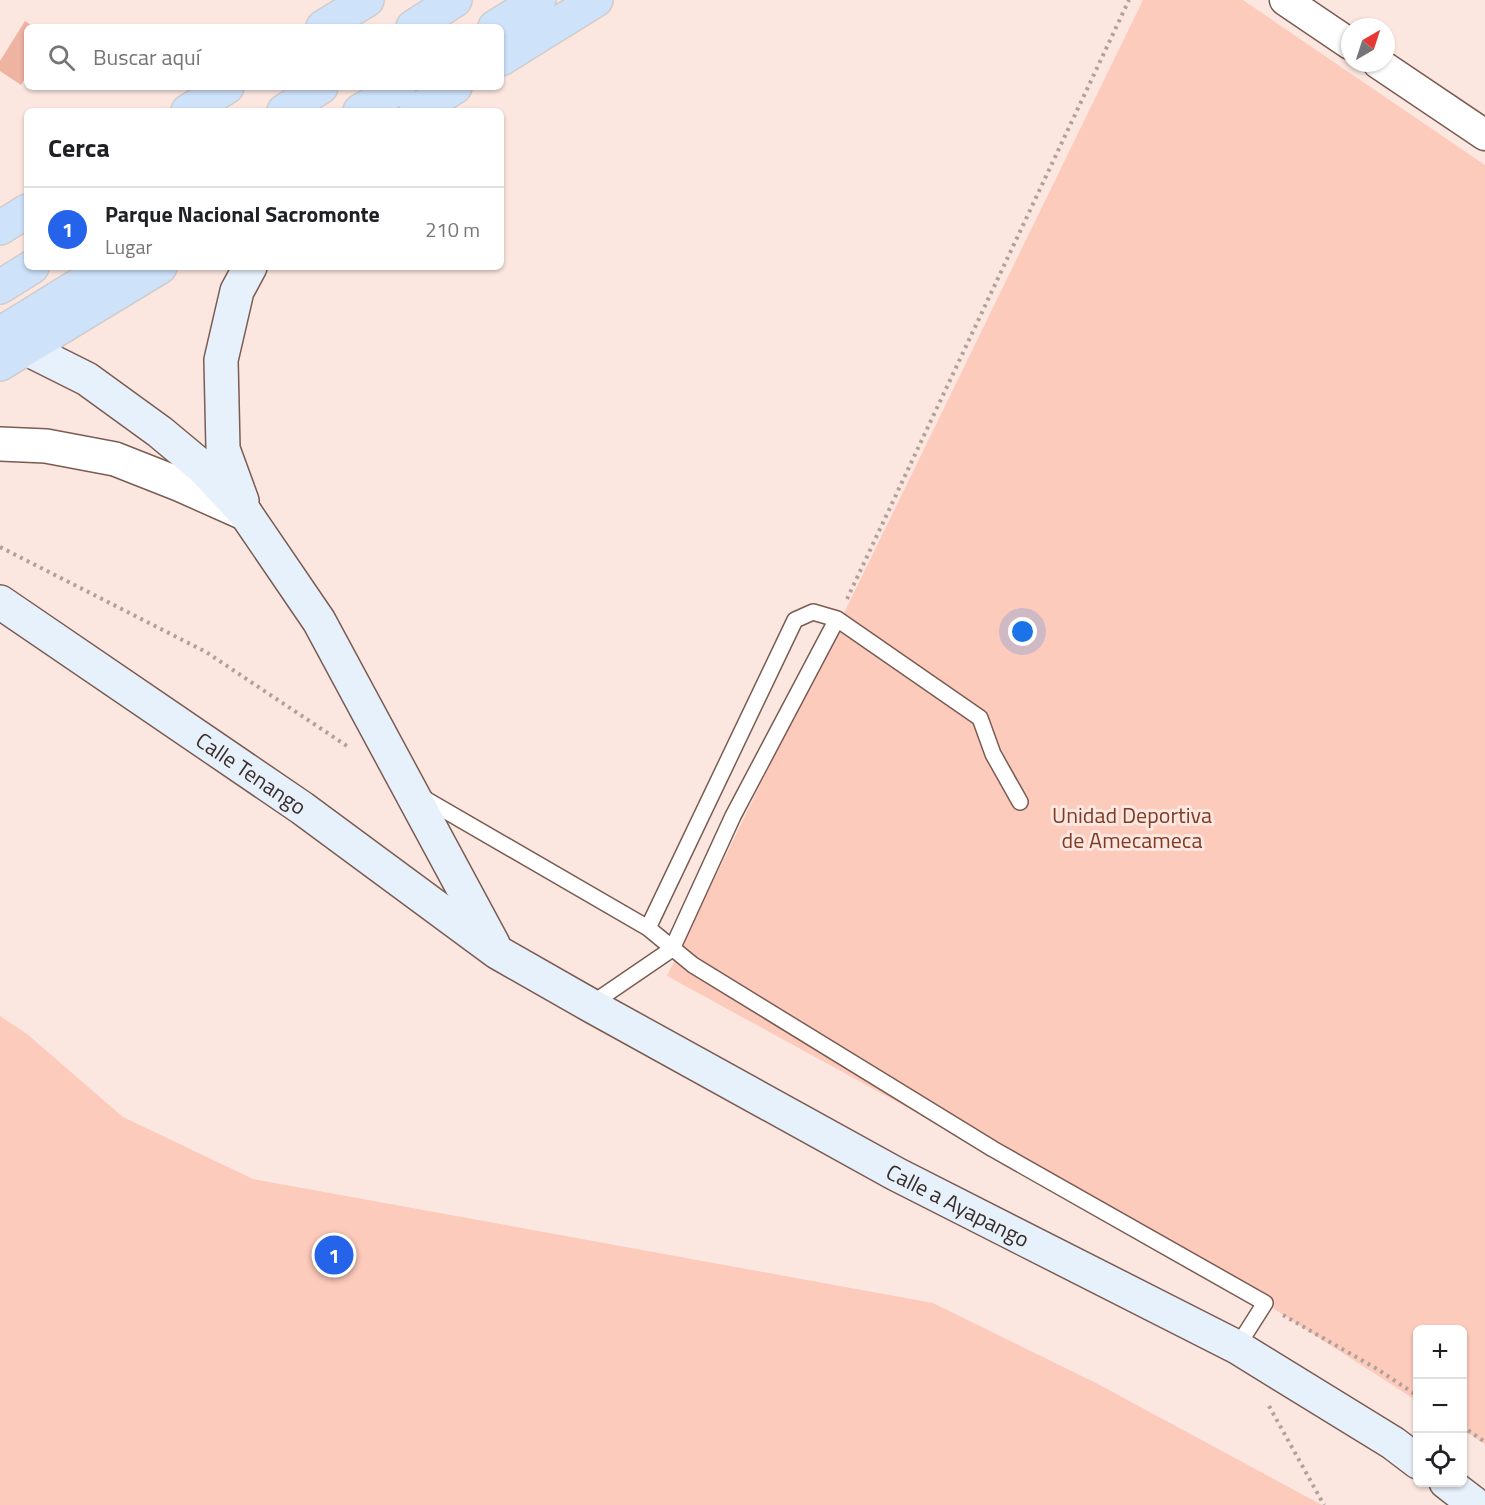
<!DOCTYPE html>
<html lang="es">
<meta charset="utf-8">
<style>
body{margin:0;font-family:"Titillium Web",sans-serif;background:#f6f6f6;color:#202124}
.controls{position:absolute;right:18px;bottom:18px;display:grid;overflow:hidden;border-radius:9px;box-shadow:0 2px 4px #0004}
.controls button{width:54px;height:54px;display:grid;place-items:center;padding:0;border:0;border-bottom:2px solid #e0e0e0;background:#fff;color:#202124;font:30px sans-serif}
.compass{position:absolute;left:1341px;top:18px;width:54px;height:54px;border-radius:50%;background:#fff;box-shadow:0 2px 4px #0004;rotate:39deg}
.you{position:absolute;left:1023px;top:632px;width:21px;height:21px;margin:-15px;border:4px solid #fff;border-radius:50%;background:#1a73e8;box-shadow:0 0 0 9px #1a73e833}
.badge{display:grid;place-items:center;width:39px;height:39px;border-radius:50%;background:#2563eb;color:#fff;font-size:20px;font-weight:700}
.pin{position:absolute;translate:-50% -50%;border:3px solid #fff;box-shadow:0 2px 6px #0006}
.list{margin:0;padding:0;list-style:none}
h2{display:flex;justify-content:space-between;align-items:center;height:78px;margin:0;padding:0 24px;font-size:26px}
h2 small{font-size:20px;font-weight:400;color:#757577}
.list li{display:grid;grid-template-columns:39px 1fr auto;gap:18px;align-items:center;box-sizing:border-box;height:84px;padding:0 24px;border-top:2px solid #e0e0e0}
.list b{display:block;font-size:22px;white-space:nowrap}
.list p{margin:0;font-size:20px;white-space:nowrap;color:#757577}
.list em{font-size:20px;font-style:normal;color:#757577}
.icon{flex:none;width:33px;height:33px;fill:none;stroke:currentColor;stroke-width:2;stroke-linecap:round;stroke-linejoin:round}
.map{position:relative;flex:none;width:1485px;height:1505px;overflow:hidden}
.search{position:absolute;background:#fff;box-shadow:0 2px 4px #0004;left:24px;top:24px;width:480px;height:66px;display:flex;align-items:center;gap:15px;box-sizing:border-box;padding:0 21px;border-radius:9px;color:#757577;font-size:22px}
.panel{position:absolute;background:#fff;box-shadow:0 2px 4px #0004;left:24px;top:108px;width:480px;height:162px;border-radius:9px}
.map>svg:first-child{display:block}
.green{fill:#fdcbbc}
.building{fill:#efb3a1}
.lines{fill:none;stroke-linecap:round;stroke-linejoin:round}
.service-casing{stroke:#7a5c53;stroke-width:18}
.minor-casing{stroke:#7a5c53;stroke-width:33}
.tertiary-casing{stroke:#7a5c53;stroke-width:36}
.secondary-casing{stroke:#7a5c53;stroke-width:36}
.primary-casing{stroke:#d0cdcc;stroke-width:36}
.path{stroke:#b2a19b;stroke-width:4;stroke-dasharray:3 4.5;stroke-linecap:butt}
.service{stroke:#fff;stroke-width:15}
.minor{stroke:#fff;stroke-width:30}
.tertiary{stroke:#fff;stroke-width:33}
.secondary{stroke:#e7f1fc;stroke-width:33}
.primary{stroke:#cee2fa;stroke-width:33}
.labels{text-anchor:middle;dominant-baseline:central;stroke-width:6;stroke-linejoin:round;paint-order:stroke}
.street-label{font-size:22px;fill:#3a2d29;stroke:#fce7e0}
.park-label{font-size:22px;fill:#813a24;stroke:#fce7e0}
</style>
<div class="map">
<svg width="1485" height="1505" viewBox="0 0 1485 1505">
<rect width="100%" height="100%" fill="#fce7e0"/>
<path class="green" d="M1143 0H1243L1485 165V1444L1463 1430 1462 1330H1418L1417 1401 1265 1303 667 976Z
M0 1016 27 1034 123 1117 253 1179 933 1303 1096 1383 1322 1505H0Z"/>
<path class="building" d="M25 21 34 27H27V75L21 85 0 71V61Z"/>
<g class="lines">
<defs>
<path id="service" d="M420 796 648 928 693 965 993 1149 1265 1303 1237 1347
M648 928 795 620 813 612 837 619 980 718 993 754 1020 802
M590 1005 672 949 733 816 837 619"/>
<path id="minor" d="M1285 0 1350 44
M1378 63 1485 135"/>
<path id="tertiary" d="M0 444 46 446 115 459 181 485 246 514"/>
<g id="secondary">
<path d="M2 338 25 348 87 379 160 432 202 467 246 514 319 621 493 944"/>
<path d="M242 501 223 449 221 360 237 291 250 267"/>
<path id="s1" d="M0 602 302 808 497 952 590 1005 896 1174 1237 1347 1393 1443 1418 1462"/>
<path d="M1446 1482 1476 1505"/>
</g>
<path id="primary" d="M323 27 367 0
M413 27 455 0
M495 27 539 0
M501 59 596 0
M188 111 227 87
M284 111 321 87
M360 111 399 87
M416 111 455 87
M0 228 27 211
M0 287 32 267
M0 334 108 267
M0 364 160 267"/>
</defs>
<use href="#service" class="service-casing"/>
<use href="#minor" class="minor-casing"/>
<use href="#tertiary" class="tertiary-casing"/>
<use href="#secondary" class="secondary-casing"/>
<use href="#primary" class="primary-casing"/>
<path class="path" d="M0 547 206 652 350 748
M847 599 1129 0
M1283 1315 1377 1369 1418 1396
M1269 1406 1324 1505
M1462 1426 1485 1442"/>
<use href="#service" class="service"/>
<use href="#minor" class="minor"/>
<use href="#tertiary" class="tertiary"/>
<use href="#secondary" class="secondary"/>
<use href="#primary" class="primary"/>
</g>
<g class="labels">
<g class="street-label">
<text stroke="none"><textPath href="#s1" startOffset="304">Calle Tenango</textPath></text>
<text stroke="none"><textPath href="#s1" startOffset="1134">Calle a Ayapango</textPath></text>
</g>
<g class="park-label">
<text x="1132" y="815">Unidad Deportiva<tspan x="1132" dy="25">de Amecameca</tspan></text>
</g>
</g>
</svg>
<div class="controls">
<button>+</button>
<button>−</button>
<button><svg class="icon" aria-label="locate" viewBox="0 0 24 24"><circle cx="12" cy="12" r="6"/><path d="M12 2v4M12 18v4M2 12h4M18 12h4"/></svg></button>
</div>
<svg class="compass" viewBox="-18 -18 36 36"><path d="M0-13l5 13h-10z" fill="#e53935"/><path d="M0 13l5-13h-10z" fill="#757577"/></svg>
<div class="you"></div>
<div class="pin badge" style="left:334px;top:1255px">1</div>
<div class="search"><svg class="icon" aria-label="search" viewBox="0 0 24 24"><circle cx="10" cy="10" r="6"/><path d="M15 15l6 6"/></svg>Buscar aquí</div>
<section class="panel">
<h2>Cerca<small></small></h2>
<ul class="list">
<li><span class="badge">1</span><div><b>Parque Nacional Sacromonte</b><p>Lugar</p></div><em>210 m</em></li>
</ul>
</section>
</div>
